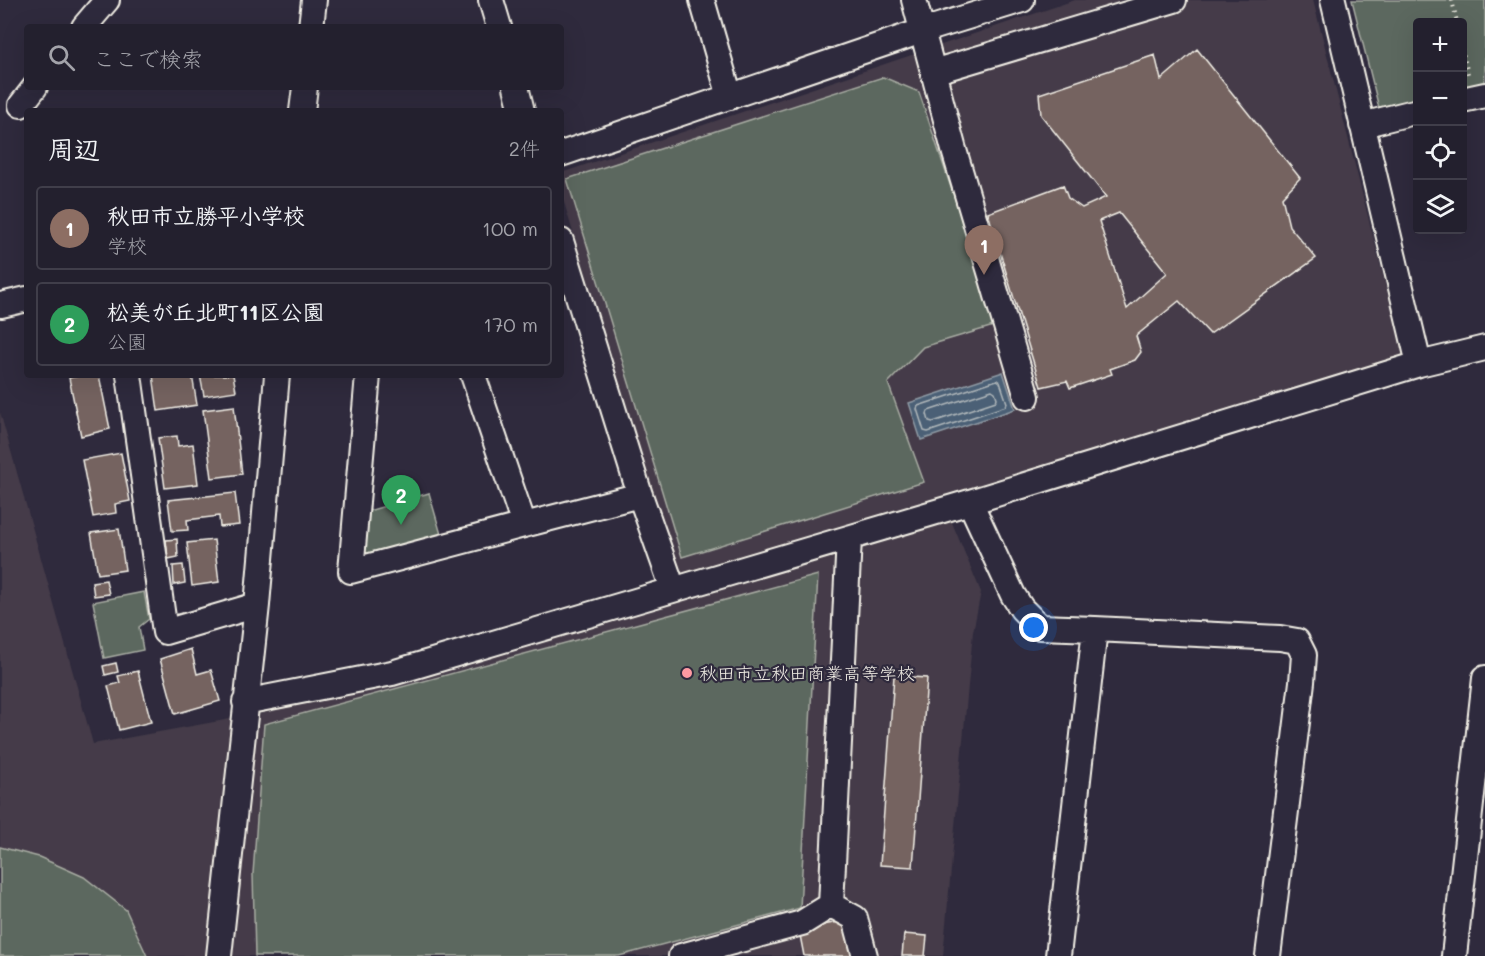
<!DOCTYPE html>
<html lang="ja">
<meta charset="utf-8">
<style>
body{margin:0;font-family:Mali,"Klee One",sans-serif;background:#2f2d3a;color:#f1f3f6}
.controls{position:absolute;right:18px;top:18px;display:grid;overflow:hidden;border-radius:6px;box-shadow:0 6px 24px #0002}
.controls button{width:54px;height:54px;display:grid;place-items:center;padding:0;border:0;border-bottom:2px solid #403e4a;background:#23202e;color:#f1f3f6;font:30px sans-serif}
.you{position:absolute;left:1034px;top:628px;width:21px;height:21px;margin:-15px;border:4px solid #fff;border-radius:50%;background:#1a73e8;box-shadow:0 0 0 9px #1a73e833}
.badge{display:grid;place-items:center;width:39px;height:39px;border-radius:50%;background:#b45309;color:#fff;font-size:20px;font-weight:700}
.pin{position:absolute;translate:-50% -50px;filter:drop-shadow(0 2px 3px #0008)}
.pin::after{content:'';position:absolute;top:32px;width:21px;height:18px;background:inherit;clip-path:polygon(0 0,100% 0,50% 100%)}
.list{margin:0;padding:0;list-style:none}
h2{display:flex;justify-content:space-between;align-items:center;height:78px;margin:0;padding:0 24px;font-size:26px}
h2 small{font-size:20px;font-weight:400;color:#a3a3aa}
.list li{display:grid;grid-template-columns:39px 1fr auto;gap:18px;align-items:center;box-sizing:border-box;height:84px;margin:0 12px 12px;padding:0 12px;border:2px solid #403e4a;border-radius:6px}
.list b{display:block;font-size:22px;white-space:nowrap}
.list p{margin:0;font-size:20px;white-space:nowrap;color:#a3a3aa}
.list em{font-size:20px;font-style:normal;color:#a3a3aa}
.icon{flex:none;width:33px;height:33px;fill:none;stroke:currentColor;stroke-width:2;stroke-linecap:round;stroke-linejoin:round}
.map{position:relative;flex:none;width:1485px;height:956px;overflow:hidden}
.search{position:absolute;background:#23202e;box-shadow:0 6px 24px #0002;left:24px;top:24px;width:540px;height:66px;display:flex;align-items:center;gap:15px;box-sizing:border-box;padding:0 21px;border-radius:6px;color:#a3a3aa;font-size:22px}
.panel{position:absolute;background:#23202e;box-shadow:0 6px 24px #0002;left:24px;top:108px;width:540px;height:270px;border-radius:6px}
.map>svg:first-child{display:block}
.built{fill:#443b48}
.green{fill:#5c685e;stroke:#a8aca3;stroke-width:1.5}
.water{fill:#4b6076;stroke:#8f9aa4;stroke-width:1.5}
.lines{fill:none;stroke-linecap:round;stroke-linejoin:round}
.shore{stroke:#b0b7ba;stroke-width:1.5}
.building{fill:#756361;stroke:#f4f1e8;stroke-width:1.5;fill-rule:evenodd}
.minor-casing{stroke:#f4f1e8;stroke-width:28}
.path{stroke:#f4f1e8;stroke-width:4;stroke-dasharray:1.5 4.5;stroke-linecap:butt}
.minor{stroke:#2f2a3d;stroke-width:24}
.poi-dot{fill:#ff9aa2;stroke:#2f2a3d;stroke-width:2}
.labels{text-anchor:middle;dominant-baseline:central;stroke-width:4.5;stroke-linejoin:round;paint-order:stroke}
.poi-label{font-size:18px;fill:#f4f1e8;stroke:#2f2a3d;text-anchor:start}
</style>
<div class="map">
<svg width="1485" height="956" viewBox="0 0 1485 956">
<rect width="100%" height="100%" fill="#2f2a3d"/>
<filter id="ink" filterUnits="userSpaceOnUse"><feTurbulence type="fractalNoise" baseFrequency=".0167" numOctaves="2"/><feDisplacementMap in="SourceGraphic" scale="12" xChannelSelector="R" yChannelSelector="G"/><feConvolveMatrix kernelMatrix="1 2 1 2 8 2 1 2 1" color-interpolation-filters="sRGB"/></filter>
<g filter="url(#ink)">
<path class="built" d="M1075 0H1313L1404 358 675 580 561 192V173Z
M0 412 93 744 258 714 951 520 981 592 973 632 943 956H0Z"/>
<path class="green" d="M1352 0H1485V86L1463 91 1462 22H1418L1417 103 1380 112Z
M883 77 919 92 997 325 923 347 888 383 924 482 682 557 567 179Z
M429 493 442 538 363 558 365 512Z
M818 575 800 908 619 956H255L253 874 264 724Z
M144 592 149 619 139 627 143 650 104 658 93 602Z
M0 847 39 857 84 877 126 910 147 956H0Z"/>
<path class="water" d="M1003 372 1015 409 921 440 909 403Z"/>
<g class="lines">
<path class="shore" d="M997 380 1000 382 1007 403 1006 406 928 432 924 431 917 409 918 406Z
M992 390 995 392 997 398 996 401 933 422 929 421 927 414 928 411Z"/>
</g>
<path class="building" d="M1197 49 1300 178 1282 197 1289 226 1316 258 1210 334 1179 301 1136 336 1141 352 1135 360 1110 369 1112 374 1070 388 1067 381 1041 387 988 213 1063 185 1068 198 1082 208 1106 197 1041 115 1039 94 1155 55 1161 80ZM1119 213 1167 273 1127 309 1099 221Z
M84 375H99L110 429 81 436 69 378Z
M153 375H192L197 405 158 411Z
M200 375H233L236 391 204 396Z
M234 406 242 474 212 478 203 410Z
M177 436 178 446 193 444 198 484 165 488 158 438Z
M121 453 130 501 115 504 116 513 93 517 82 460Z
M235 493 239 525 220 527 219 516 187 520 188 530 172 531 168 500Z
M119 529 125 570 98 574 91 533Z
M177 539 178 557 168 559 166 540Z
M214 540 219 582 192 586 187 543Z
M183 565 185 583 174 585 173 566Z
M106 580 109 594 94 596 92 582Z
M191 649 197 674 211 670 220 701 175 714 160 659Z
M116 663 118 672 105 675 103 666Z
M138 671 151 722 119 730 108 686 120 683 118 676Z
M894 676 927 678 913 867 880 865Z
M848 920 855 956H804L799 930Z
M904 934 927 936 925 956H902Z"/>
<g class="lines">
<defs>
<path id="minor" d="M491 0 499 27
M702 0 730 97
M914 0 954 150 1027 397
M1333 0 1419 364
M84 27 107 0
M311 27 314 0
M933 72 1174 0
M516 87 522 111
M1462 100 1485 95
M21 105 35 87
M302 111 305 87
M1362 125 1418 111
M561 154 922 31 1022 0
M561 241 640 495 673 589
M1 305 27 299
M129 375 165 632 257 605
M368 375 351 571 524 525 473 375
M970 502 1013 595 1022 609 1040 627 1095 629 1058 956
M524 525 640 495
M1095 629 1280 638 1297 641 1304 655 1302 682 1268 956
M245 702 392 673 970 502 1419 364 1485 348
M831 905 855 918 865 956
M219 956 257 605 277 375
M681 956 802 923 831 905 849 538
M1454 956 1485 678"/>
</defs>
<use href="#minor" class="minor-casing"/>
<path class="path" d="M1452 0 1457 22
M1462 49 1468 74"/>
<use href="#minor" class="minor"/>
</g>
</g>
<circle class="poi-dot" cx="687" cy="673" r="6"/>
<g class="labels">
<g class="poi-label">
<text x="699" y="673">秋田市立秋田商業高等学校</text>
</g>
</g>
</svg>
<div class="controls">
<button>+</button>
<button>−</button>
<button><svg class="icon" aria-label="locate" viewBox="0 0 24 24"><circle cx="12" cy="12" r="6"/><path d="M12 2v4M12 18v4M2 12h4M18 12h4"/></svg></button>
<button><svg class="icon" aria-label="layers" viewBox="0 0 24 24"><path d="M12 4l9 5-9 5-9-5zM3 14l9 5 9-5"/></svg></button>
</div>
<div class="you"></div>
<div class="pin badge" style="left:984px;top:275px;background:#8d6e63">1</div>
<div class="pin badge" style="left:401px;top:525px;background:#2e9e5b">2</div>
<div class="search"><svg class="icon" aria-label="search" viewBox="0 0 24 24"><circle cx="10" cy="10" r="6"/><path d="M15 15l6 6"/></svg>ここで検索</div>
<section class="panel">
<h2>周辺<small>2件</small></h2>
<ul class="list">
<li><span class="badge" style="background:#8d6e63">1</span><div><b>秋田市立勝平小学校</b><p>学校</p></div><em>100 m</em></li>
<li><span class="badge" style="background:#2e9e5b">2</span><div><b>松美が丘北町11区公園</b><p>公園</p></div><em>170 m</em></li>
</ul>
</section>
</div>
